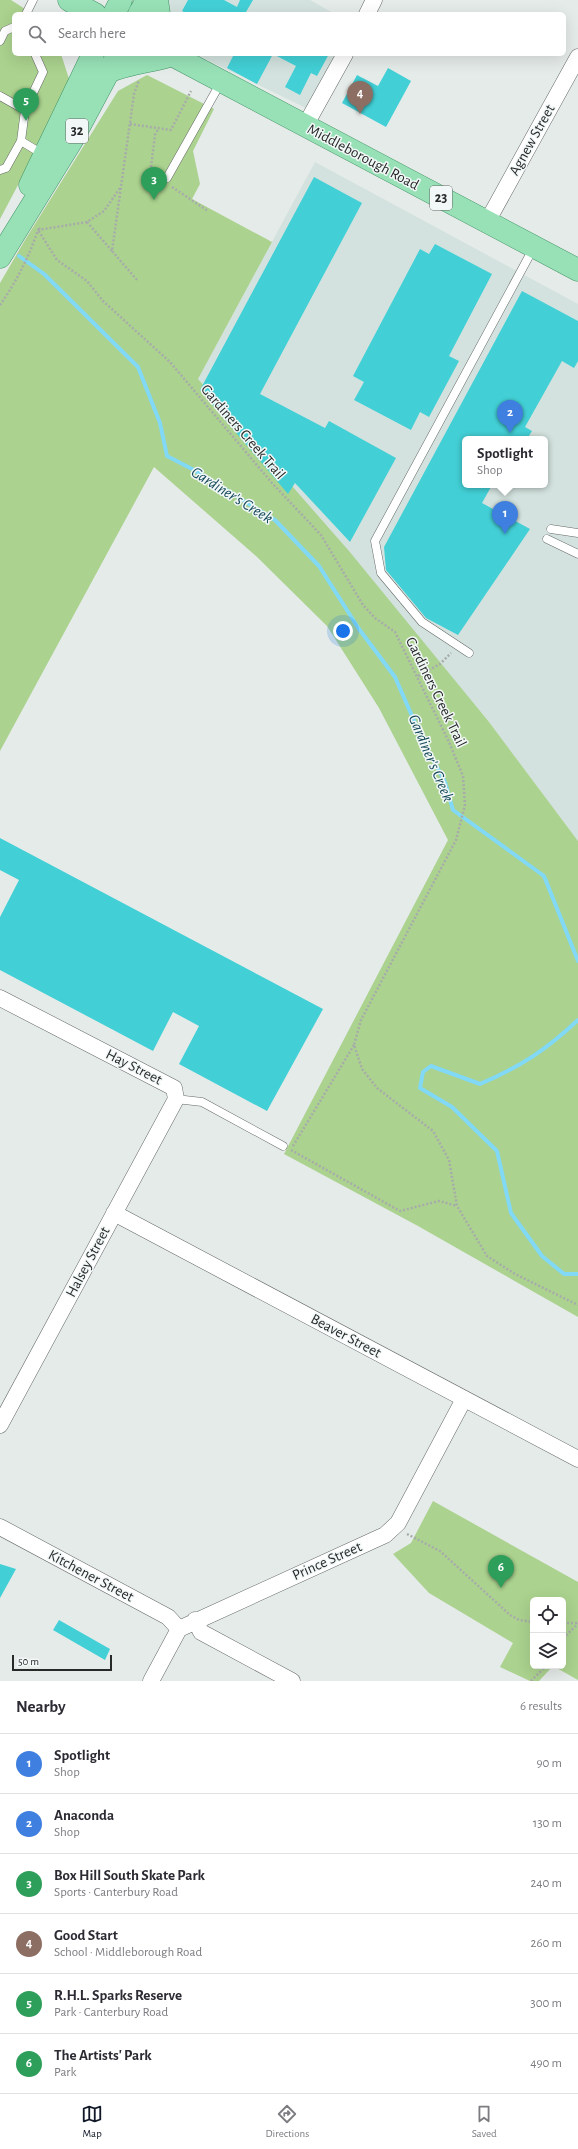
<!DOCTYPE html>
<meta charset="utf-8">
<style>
body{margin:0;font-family:"Alegreya Sans",sans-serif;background:#f2f2f3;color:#2b2b33}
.controls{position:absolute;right:12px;bottom:12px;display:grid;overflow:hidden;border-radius:6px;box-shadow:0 4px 16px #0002}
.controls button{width:36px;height:36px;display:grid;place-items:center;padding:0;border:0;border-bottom:1px solid #e1e1e2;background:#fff;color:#2b2b33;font:20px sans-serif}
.scale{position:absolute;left:12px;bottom:10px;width:100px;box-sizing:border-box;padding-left:4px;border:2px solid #282a2a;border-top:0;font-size:11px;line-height:14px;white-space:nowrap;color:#282a2a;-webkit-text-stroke:3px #f2f8f7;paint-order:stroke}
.you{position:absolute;left:343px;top:631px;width:14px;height:14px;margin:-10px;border:3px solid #fff;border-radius:50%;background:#1a73e8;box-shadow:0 0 0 6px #1a73e833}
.badge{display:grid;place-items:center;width:26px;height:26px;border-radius:50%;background:#111827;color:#fff;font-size:13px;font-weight:700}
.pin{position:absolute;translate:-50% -33px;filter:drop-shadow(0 1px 2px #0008)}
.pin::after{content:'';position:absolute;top:21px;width:14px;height:12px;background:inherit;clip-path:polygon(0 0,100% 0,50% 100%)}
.popup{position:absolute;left:462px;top:436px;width:86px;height:52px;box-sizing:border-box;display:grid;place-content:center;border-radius:6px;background:#fff;filter:drop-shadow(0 1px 3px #0005);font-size:13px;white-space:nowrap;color:#7c7c81}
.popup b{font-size:15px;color:#2b2b33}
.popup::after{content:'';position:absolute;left:50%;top:100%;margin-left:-8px;border:8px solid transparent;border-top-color:#fff}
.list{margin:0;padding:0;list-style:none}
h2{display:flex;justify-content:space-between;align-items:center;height:52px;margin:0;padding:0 16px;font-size:17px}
h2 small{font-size:13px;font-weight:400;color:#7c7c81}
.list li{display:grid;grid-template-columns:26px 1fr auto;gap:12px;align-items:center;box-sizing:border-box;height:60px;padding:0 16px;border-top:1px solid #e1e1e2}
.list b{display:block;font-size:15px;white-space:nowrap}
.list p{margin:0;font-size:13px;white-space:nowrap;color:#7c7c81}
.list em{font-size:13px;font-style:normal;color:#7c7c81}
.icon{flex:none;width:22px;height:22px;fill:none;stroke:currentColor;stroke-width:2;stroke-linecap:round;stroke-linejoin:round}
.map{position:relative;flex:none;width:578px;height:1681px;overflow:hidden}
.search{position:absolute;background:#fff;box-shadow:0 4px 16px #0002;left:12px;right:12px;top:12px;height:44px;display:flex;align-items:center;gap:10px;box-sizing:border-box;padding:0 14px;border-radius:6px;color:#7c7c81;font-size:15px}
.sheet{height:412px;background:#fff}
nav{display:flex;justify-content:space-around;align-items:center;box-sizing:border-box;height:56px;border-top:1px solid #e1e1e2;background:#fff;font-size:11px;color:#7c7c81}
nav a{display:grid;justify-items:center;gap:2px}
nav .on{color:#111827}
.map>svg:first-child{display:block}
.built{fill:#d3e2de;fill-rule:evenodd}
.green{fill:#abd28e}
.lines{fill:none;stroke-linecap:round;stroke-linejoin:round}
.stream{stroke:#81d9f6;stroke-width:4}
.building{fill:#42d0d6}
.lane-casing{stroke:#646968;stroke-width:9}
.street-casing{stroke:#646968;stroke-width:17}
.primary-casing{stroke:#449466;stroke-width:23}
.path{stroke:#a7acaa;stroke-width:2.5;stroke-dasharray:2 2;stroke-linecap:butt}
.lane{stroke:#fff;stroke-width:8}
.street{stroke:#fff;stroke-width:16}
.primary{stroke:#98e1b7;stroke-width:22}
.labels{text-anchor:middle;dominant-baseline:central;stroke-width:3;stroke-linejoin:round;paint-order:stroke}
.shield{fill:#f2f8f7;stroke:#656868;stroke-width:1}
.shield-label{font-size:14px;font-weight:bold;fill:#282a2a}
.street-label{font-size:15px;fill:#282a2a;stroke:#f2f8f7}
.water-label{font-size:16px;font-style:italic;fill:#194c5c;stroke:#f2f8f7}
</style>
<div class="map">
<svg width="578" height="1681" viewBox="0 0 578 1681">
<rect width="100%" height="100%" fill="#e5ebe9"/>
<path class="built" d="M164 0H310L335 14H165Z
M195 54H338L308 109Z
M315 162 578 304V841L489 722 198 379ZM465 439H545V485H465Z"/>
<path class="green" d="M0 0H11L33 14H14V54H61L71 85 0 219Z
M147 75 214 109 193 151 200 184 192 199 272 242 198 379 349 551 489 722 578 841V1317L418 1226 284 1154 448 840 379 708 327 626 256 556 154 467 0 751V283L25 240 118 91Z
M433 1501 578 1582V1680L553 1666H563V1600H533V1666H553L539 1681H530L500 1667 513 1643 429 1593 393 1554 411 1543Z"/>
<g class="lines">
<path class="stream" d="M19 256 44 274 138 367 160 423 167 456 194 470 275 520 319 566 359 629 395 677 423 741 445 782 453 810 544 876 578 961
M578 1020C546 1050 520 1067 480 1084L431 1066 423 1072 420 1088 452 1107 497 1151 511 1213 542 1256 564 1274H578"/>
</g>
<path class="building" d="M188 0H224L237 7 240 0H253L246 12 250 14H188L182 11Z
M234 54H273L257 84 227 68Z
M273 54H329L317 76 311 73 300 95 285 87 296 66Z
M388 68 411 81 386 127 342 103 357 75 378 86Z
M314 177 362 203 260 394 325 428 329 421 396 458 350 542 295 483 288 494 200 390Z
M435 244 492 274 449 356 459 361 429 417 420 412 411 430 354 400 364 382 353 376 420 249 429 254Z
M522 291 578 321V361L574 368 562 361 525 427 532 431 527 439H465V485H492L482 503 530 529 458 635 426 618 386 570 384 547Z
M0 838 323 1009 267 1111 179 1064 199 1026 173 1012 153 1051 0 970V917L19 880 0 870Z
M0 1564 16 1569 0 1598Z
M59 1620 110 1649 105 1660 53 1630Z"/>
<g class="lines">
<defs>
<path id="lane" d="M26 14 33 0
M0 41 5 31 14 27
M0 96 25 110
M21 141 44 155
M0 170 6 168 21 141 25 110 43 72 35 54
M167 178 221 82
M551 529 578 533
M547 539 578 554
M469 653 422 622 381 573 375 541 534 247
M176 1099 202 1102 283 1146"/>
<path id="street" d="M367 14 374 0
M305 126 345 54
M487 222 578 57
M0 998 174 1088 176 1099 0 1425
M114 1213 578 1459
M0 1527 168 1617 179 1629
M195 1620 201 1632 292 1681
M151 1681 179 1629 385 1535 398 1523 464 1399"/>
<path id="primary" d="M69 0 95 14
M157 0 159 14
M114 14 121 0
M139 14 147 0
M170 54 578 270
M108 72C129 63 151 62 172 55
M30 185 93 54
M0 257 71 142 118 54"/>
</defs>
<use href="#lane" class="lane-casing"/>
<use href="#street" class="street-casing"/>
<use href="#primary" class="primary-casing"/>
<path class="path" d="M130 124 171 130 191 91
M157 179 150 175 155 135 158 129
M172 187 208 211
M87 222 112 251
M40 228 38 230 57 260 87 281 103 301 170 362 272 483 321 535 363 605 375 618 395 632 449 742 463 776 465 805 456 840 361 1020 354 1045 362 1069 377 1088 433 1131 449 1160 457 1206 487 1256 515 1274 578 1305
M137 280 112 251 134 94 139 80
M0 305C16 282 29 257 38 230L87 222 104 211 120 188
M418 676 440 664 451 653
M293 1146 354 1045
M291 1150 400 1211 439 1201 457 1206
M407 1534 440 1551 510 1615 519 1620 533 1622
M563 1623H578
M563 1638 578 1624
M531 1681 546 1666"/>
<use href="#lane" class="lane"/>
<use href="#street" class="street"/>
<use href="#primary" class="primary"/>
</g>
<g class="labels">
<g class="shield">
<rect x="66" y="119" width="22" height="24" rx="3"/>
<rect x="430" y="186" width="22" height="24" rx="3"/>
</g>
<g class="shield-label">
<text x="77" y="131">32</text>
<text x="441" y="198">23</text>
</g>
<g class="street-label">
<text transform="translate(532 140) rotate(-61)">Agnew Street</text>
<text transform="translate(363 157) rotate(28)">Middleborough Road</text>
<text transform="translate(243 432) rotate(49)">Gardiners Creek Trail</text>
<text transform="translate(436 692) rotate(64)">Gardiners Creek Trail</text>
<text transform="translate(134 1067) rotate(27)">Hay Street</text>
<text transform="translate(88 1262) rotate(-62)">Halsey Street</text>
<text transform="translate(346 1336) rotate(28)">Beaver Street</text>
<text transform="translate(327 1561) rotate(-24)">Prince Street</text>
<text transform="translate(91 1576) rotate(28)">Kitchener Street</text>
</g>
<g class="water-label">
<text transform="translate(232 495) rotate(32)">Gardiner's Creek</text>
<text transform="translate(431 758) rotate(67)">Gardiner's Creek</text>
</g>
</g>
</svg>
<div class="controls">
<button><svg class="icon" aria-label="locate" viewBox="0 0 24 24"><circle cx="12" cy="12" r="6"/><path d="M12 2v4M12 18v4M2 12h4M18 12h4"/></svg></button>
<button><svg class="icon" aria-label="layers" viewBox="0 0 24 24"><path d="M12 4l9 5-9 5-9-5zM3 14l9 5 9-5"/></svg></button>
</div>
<div class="scale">50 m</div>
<div class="you"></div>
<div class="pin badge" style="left:505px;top:534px;background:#3f7fe0">1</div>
<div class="popup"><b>Spotlight</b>Shop</div>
<div class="pin badge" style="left:510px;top:433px;background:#3f7fe0">2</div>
<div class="pin badge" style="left:154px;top:200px;background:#2e9e5b">3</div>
<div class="pin badge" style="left:360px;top:114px;background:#8d6e63">4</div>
<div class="pin badge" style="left:26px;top:121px;background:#2e9e5b">5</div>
<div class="pin badge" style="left:501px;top:1588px;background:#2e9e5b">6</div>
<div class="search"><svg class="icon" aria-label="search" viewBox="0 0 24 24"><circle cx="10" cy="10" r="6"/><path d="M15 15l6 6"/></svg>Search here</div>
</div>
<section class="sheet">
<h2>Nearby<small>6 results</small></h2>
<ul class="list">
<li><span class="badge" style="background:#3f7fe0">1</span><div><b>Spotlight</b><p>Shop</p></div><em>90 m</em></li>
<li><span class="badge" style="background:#3f7fe0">2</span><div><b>Anaconda</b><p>Shop</p></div><em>130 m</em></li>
<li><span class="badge" style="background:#2e9e5b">3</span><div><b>Box Hill South Skate Park</b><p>Sports · Canterbury Road</p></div><em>240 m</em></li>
<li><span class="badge" style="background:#8d6e63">4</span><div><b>Good Start</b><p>School · Middleborough Road</p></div><em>260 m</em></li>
<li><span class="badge" style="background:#2e9e5b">5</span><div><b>R.H.L. Sparks Reserve</b><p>Park · Canterbury Road</p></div><em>300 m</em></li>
<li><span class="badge" style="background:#2e9e5b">6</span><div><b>The Artists' Park</b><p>Park</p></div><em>490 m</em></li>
</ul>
</section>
<nav>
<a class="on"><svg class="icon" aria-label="map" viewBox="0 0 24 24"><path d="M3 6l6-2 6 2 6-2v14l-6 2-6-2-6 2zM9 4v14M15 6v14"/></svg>Map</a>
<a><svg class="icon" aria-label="directions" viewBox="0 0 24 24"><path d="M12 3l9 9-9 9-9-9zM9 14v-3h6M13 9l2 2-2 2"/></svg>Directions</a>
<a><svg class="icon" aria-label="saved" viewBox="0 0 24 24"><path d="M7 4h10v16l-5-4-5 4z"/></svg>Saved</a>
</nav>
